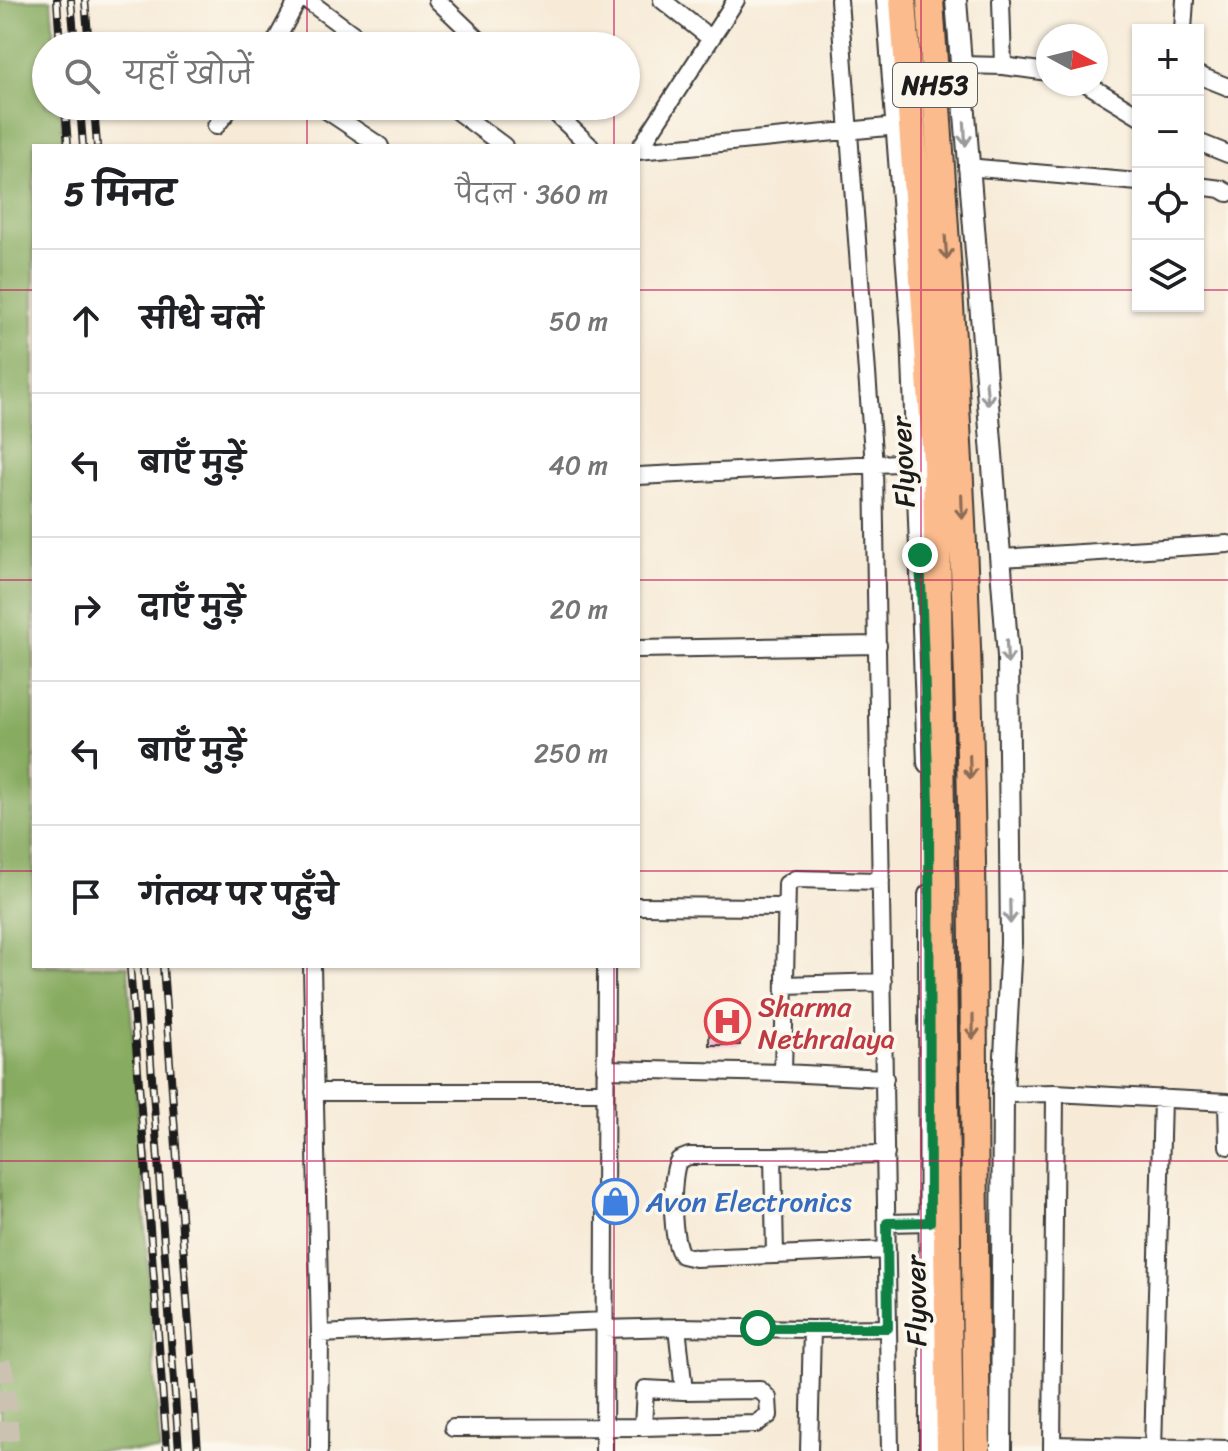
<!DOCTYPE html>
<html lang="hi">
<meta charset="utf-8">
<style>
body{margin:0;font-family:Sriracha,"Playpen Sans Deva",sans-serif;background:#f6f6f6;color:#202124}
.controls{position:absolute;right:24px;top:24px;display:grid;overflow:hidden;border-radius:0px;box-shadow:0 2px 6px #0004}
.controls button{width:72px;height:72px;display:grid;place-items:center;padding:0;border:0;border-bottom:2px solid #e0e0e0;background:#fff;color:#202124;font:40px sans-serif}
.compass{position:absolute;left:1036px;top:24px;width:72px;height:72px;border-radius:50%;background:#fff;box-shadow:0 2px 6px #0004;rotate:97deg}
.stop{position:absolute;width:24px;height:24px;margin:-18px;border:6px solid #0b8043;border-radius:50%;background:#fff}
.stop.end{background:#0b8043;border-color:#fff;box-shadow:0 2px 8px #0008}
.list{margin:0;padding:0;list-style:none}
h2{display:flex;justify-content:space-between;align-items:center;height:104px;margin:0;padding:0 32px;font-size:34px}
h2 small{font-size:26px;font-weight:400;color:#757577}
.list li{display:grid;grid-template-columns:52px 1fr auto;gap:24px;align-items:center;box-sizing:border-box;height:144px;padding:0 32px;border-top:2px solid #e0e0e0}
.list b{display:block;font-size:30px;white-space:nowrap}
.list em{font-size:26px;font-style:normal;color:#757577}
.icon{flex:none;width:44px;height:44px;fill:none;stroke:currentColor;stroke-width:2;stroke-linecap:round;stroke-linejoin:round}
.map{position:relative;flex:none;width:1228px;height:1451px;overflow:hidden}
.search{position:absolute;background:#fff;box-shadow:0 2px 6px #0004;left:32px;top:32px;width:608px;height:88px;display:flex;align-items:center;gap:20px;box-sizing:border-box;padding:0 28px;border-radius:44px;color:#757577;font-size:30px}
.panel{position:absolute;background:#fff;box-shadow:0 2px 6px #0004;left:32px;top:144px;width:608px;height:824px;border-radius:0px}
.map>svg:first-child{display:block}
.forest{fill:#87ab60;stroke:#52643e;stroke-width:2}
.building{fill:#f3a4cc}
.lines{fill:none;stroke-linecap:round;stroke-linejoin:round}
.tertiary-tunnel{stroke:#cbc2b2;stroke-width:20;stroke-dasharray:20 10;stroke-linecap:butt}
.minor-casing{stroke:#3d3b38;stroke-width:20}
.tertiary-casing{stroke:#3d3b38;stroke-width:24}
.trunk-casing{stroke:#3d3b38;stroke-width:30}
.minor{stroke:#fff;stroke-width:16}
.tertiary{stroke:#fff;stroke-width:20}
.trunk{stroke:#fbbb8d;stroke-width:26}
.rail-casing{stroke:#1c1c1c;stroke-width:8}
.rail{stroke:#fbf7ec;stroke-width:5;stroke-dasharray:15;stroke-linecap:butt}
.oneway{stroke:#999}
.oneway2{stroke:#8c6c54}
.route{stroke:#0b8043;stroke-width:10}
.grid{fill:none;stroke:#c2185b;stroke-width:2;stroke-opacity:0.55}
.labels{text-anchor:middle;dominant-baseline:central;stroke-width:7;stroke-linejoin:round;paint-order:stroke}
.shield{fill:#fbf7ec;stroke:#5f5e5a;stroke-width:2}
.shield-label{font-size:26px;font-weight:bold;fill:#1c1c1c}
.street-label{font-size:28px;fill:#1c1c1c;stroke:#fbf7ec}
.health-label{font-size:28px;fill:#be3a42;stroke:#fbf7ec;text-anchor:start}
.shop-label{font-size:28px;fill:#366cbe;stroke:#fbf7ec;text-anchor:start}
</style>
<div class="map">
<svg width="1228" height="1451" viewBox="0 0 1228 1451">
<rect width="100%" height="100%" fill="#fbf7ec"/>
<filter id="ink" filterUnits="userSpaceOnUse"><feTurbulence type="fractalNoise" baseFrequency=".0125" numOctaves="2"/><feDisplacementMap in="SourceGraphic" scale="16" xChannelSelector="R" yChannelSelector="G"/><feConvolveMatrix kernelMatrix="1 2 1 2 8 2 1 2 1" color-interpolation-filters="sRGB"/></filter>
<filter id="wash" filterUnits="userSpaceOnUse"><feTurbulence type="fractalNoise" baseFrequency=".006" numOctaves="4" result="noise"/><feDisplacementMap in="SourceGraphic" scale="32" xChannelSelector="R" yChannelSelector="G"/><feGaussianBlur stdDeviation="1.8" result="paint"/><feColorMatrix in="noise" values="0 0 0 0 0 0 0 0 0 0 0 0 0 0 0 0 0 1.4 0 .05"/><feComposite in="paint" operator="in"/></filter>
<g filter="url(#wash)">
<rect width="100%" height="100%" fill="#f7ebd8"/>
<path class="forest" d="M0 0H51L55 46H46V106H60L64 146H34V966H128L160 1451H0Z"/>
<g id="blocks">
<path class="building" d="M710 1009H741L740 1045H709Z"/>
</g>
</g>
<g filter="url(#ink)">
<use href="#blocks" fill-opacity="0" stroke="#3d3b38" stroke-width="2"/>
<g class="lines">
<path class="tertiary-tunnel" d="M0 1362 4 1374 10 1451"/>
<defs>
<path id="minor" d="M307 0 369 46
M437 0 485 46
M662 0 710 38
M839 0 874 466 890 1451
M1001 0 1003 66
M1183 30 1185 0
M273 46 298 0
M961 65 1003 66 1048 72
M1198 75 1228 87
M1087 84 1138 115
M320 106 380 146
M450 106 504 146
M548 106 590 146
M216 126 232 106
M1198 142 1228 154
M638 151 898 126
M638 151 736 0
M967 167 1138 182
M1198 186 1221 189 1228 193
M638 476 917 462
M1001 558 1228 544
M638 649 878 645
M638 906 786 907
M312 966 320 1334 319 1451
M785 985 883 982
M605 1069 783 1073 787 884 795 879 881 881
M783 1073 885 1078
M314 1092H605
M1003 1094 1055 1093 1228 1102
M1227 1102 1228 1146
M886 1154 773 1156 775 1255 887 1250
M773 1156H689L679 1160C670 1174 671 1243 682 1255L695 1258 775 1255
M887 1223 930 1222
M604 1329 677 1327
M812 1329 888 1328
M320 1334 604 1321
M643 1427 756 1424 769 1415 768 1398 760 1390 684 1391
M453 1428 643 1427 645 1389 684 1391 677 1327 812 1329 809 1451
M1052 1445 1228 1449
M604 1451 606 966
M1052 1451 1055 1093
M1153 1451 1162 1098"/>
<path id="tertiary" d="M887 0 912 332 928 763
M956 0 1008 656 1011 942 1003 1094 1001 1451
M929 895 930 1451"/>
<path id="trunk" d="M903 0 936 460 950 1451
M930 0C944 216 960 432 967 648 976 916 973 1184 977 1451"/>
</defs>
<use href="#minor" class="minor-casing"/>
<use href="#tertiary" class="tertiary-casing"/>
<use href="#trunk" class="trunk-casing"/>
<use href="#minor" class="minor"/>
<use href="#tertiary" class="tertiary"/>
<use href="#trunk" class="trunk"/>
<defs>
<path id="rail" d="M57 0 60 46
M71 0 75 46
M85 0 89 46
M65 106 68 146
M80 106 83 146
M94 106 97 146
M130 966 167 1451
M144 966 179 1451
M163 966 198 1451"/>
</defs>
<use href="#rail" class="rail-casing"/>
<use href="#rail" class="rail"/>
</g>
<defs><path id="oneway-shaft" d="M-6 0H5M1.5-3L5.5 0L1.5 3" fill="none" stroke-width="1.6" stroke-linecap="round" stroke-linejoin="round" transform="scale(2)"/></defs>
<g class="oneway">
<use href="#oneway-shaft" transform="translate(965 134) rotate(87)"/>
<use href="#oneway-shaft" transform="translate(987 393) rotate(85)"/>
<use href="#oneway-shaft" transform="translate(1007 652) rotate(87)"/>
<use href="#oneway-shaft" transform="translate(1010 912) rotate(89)"/>
</g>
<g class="oneway2">
<use href="#oneway-shaft" transform="translate(946 248) rotate(86)"/>
<use href="#oneway-shaft" transform="translate(962 507) rotate(88)"/>
<use href="#oneway-shaft" transform="translate(970 767) rotate(88)"/>
<use href="#oneway-shaft" transform="translate(973 1027) rotate(90)"/>
</g>
</g>
<g class="lines" filter="url(#ink)">
<path class="route" d="M758 1328H888L887 1223 930 1222 929 801 920 555"/>
</g>
<path class="grid" d="M307 0V46M614 0V46M921 0V1451M307 106V146M614 106V146M0 290H34M638 290H1138M1198 290H1228M0 580H34M638 580H1228M0 871H34M638 871H1228M307 966V1451M614 966V1451M0 1161H1228"/>
<defs>
<symbol id="hospital-ring" viewBox="-11 -11 22 22"><circle r="9.5" fill="#fbf7ec" stroke="#e0444e" stroke-width="1.5"/><path d="M-5-5h3v3.5h4V-5h3V5h-3V1.5h-4V5h-3Z" fill="#e0444e"/></symbol>
<symbol id="shop-ring" viewBox="-11 -11 22 22"><circle r="9.5" fill="#fbf7ec" stroke="#3f7fe0" stroke-width="1.5"/><path d="M-5-2.5h2.3a2.7 3.5 0 0 1 5.4 0H5L5.5 6h-11ZM-1.5-2.5h3a1.5 2.3 0 0 0-3 0Z" fill="#3f7fe0"/></symbol>
</defs>
<g fill-rule="evenodd">
<use href="#hospital-ring" x="702" y="996" width="51" height="51"/>
<use href="#shop-ring" x="590" y="1176" width="51" height="51"/>
</g>
<g class="labels">
<rect class="shield" x="893" y="63" width="84" height="44" rx="6"/>
<g class="shield-label">
<text x="935" y="85">NH53</text>
</g>
<g class="street-label">
<text transform="translate(903 462) rotate(-93)">Flyover</text>
<text transform="translate(916 1301) rotate(-91)">Flyover</text>
</g>
<g class="health-label">
<text x="758" y="1006">Sharma<tspan x="758" dy="32">Nethralaya</tspan></text>
</g>
<g class="shop-label">
<text x="646" y="1201">Avon Electronics</text>
</g>
</g>
</svg>
<div class="controls">
<button>+</button>
<button>−</button>
<button><svg class="icon" aria-label="locate" viewBox="0 0 24 24"><circle cx="12" cy="12" r="6"/><path d="M12 2v4M12 18v4M2 12h4M18 12h4"/></svg></button>
<button><svg class="icon" aria-label="layers" viewBox="0 0 24 24"><path d="M12 4l9 5-9 5-9-5zM3 14l9 5 9-5"/></svg></button>
</div>
<svg class="compass" viewBox="-18 -18 36 36"><path d="M0-13l5 13h-10z" fill="#e53935"/><path d="M0 13l5-13h-10z" fill="#757577"/></svg>
<div class="stop" style="left:758px;top:1328px"></div>
<div class="stop end" style="left:920px;top:555px"></div>
<div class="search"><svg class="icon" aria-label="search" viewBox="0 0 24 24"><circle cx="10" cy="10" r="6"/><path d="M15 15l6 6"/></svg>यहाँ खोजें</div>
<section class="panel">
<h2>5 मिनट<small>पैदल · 360 m</small></h2>
<ul class="list">
<li><svg class="icon" aria-label="ahead" viewBox="0 0 24 24"><path d="M12 20V5M6 11l6-6 6 6"/></svg><div><b>सीधे चलें</b></div><em>50 m</em></li>
<li><svg class="icon" aria-label="left" viewBox="0 0 24 24"><path d="M17 20v-9H6M10 6l-5 5 5 5"/></svg><div><b>बाएँ मुड़ें</b></div><em>40 m</em></li>
<li><svg class="icon" aria-label="right" viewBox="0 0 24 24"><path d="M7 20v-9h11M14 6l5 5-5 5"/></svg><div><b>दाएँ मुड़ें</b></div><em>20 m</em></li>
<li><svg class="icon" aria-label="left" viewBox="0 0 24 24"><path d="M17 20v-9H6M10 6l-5 5 5 5"/></svg><div><b>बाएँ मुड़ें</b></div><em>250 m</em></li>
<li><svg class="icon" aria-label="arrive" viewBox="0 0 24 24"><path d="M6 21V4h12l-3 4 3 4H6"/></svg><div><b>गंतव्य पर पहुँचे</b></div></li>
</ul>
</section>
</div>
